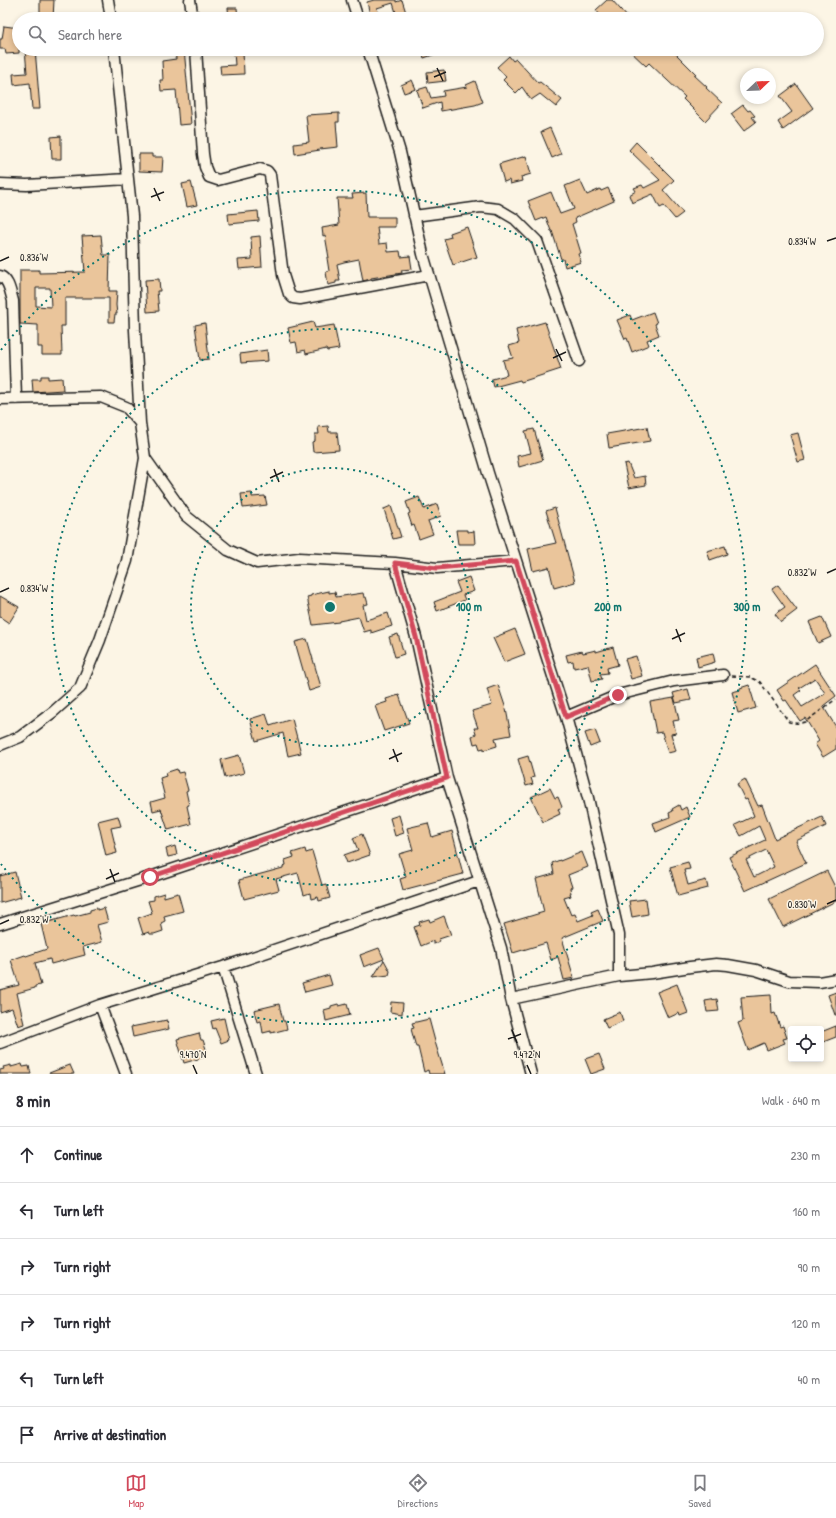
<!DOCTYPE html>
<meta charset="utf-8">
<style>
body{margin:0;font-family:"Patrick Hand",sans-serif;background:#f7f7f7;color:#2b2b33}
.controls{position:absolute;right:12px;bottom:12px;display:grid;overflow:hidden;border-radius:4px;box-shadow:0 2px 6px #0003}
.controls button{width:36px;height:36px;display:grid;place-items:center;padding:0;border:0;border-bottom:1px solid #e1e1e2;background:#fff;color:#2b2b33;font:20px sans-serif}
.compass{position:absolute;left:740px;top:68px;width:36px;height:36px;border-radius:50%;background:#fff;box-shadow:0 2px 6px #0003;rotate:67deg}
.stop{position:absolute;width:12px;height:12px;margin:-9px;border:3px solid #d1495b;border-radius:50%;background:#fff}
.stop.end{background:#d1495b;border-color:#fff;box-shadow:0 1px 4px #0008}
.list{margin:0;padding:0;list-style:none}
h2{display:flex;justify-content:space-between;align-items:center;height:52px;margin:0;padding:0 16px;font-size:17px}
h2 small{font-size:13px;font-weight:400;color:#7c7c81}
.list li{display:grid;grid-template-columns:26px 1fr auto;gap:12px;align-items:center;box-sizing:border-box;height:56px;padding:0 16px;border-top:1px solid #e1e1e2}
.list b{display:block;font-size:15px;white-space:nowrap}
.list em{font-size:13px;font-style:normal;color:#7c7c81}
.icon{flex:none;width:22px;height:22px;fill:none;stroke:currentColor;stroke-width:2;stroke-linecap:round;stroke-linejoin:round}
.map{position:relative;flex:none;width:836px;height:1074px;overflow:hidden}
.search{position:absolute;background:#fff;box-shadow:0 2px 6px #0003;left:12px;right:12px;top:12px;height:44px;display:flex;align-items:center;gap:10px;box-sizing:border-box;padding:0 14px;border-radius:22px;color:#7c7c81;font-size:15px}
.sheet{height:388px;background:#fff}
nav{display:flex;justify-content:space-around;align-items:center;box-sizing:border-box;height:56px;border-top:1px solid #e1e1e2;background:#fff;font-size:11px;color:#7c7c81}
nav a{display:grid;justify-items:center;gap:2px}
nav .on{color:#d1495b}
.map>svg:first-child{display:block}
.building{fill:#eac59b;stroke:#1c1c1c;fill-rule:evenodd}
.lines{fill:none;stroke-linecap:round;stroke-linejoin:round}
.minor-casing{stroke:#1c1c1c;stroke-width:13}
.path{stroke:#1c1c1c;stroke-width:1.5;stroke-dasharray:4 3;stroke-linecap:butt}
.minor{stroke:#fcf5e5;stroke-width:10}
.route{stroke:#d1495b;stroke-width:5}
.ticks{fill:none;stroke:#1c1c1c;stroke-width:1.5}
.ring{fill:none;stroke:#0f766e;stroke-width:2;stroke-dasharray:2 4}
.ticks-label{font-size:10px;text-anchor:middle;fill:#1c1c1c;stroke:#fcf5e5;stroke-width:3;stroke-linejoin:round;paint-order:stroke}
.centre{fill:#0f766e;stroke:#fcf5e5;stroke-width:2}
.ring-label{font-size:12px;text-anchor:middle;font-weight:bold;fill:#0f766e;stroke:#fcf5e5;stroke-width:3;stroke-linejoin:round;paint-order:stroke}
</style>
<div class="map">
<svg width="836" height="1074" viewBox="0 0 836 1074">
<rect width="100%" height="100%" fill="#fcf5e5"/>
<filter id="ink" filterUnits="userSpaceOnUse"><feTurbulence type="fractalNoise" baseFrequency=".025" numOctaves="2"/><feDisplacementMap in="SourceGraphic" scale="8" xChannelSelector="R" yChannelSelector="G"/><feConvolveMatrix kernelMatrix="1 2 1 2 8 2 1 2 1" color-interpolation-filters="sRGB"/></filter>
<g filter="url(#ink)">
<path class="building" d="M40 0H54L53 19H40Z
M374 0H396V2L402 0 408 19H398L393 3 377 8 380 19H371L367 2Z
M607 0H612L629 19H596L600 15 596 10Z
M228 8H237L238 19H229Z
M4 26 19 28V53L6 54 5 49H0V39H2Z
M25 49H35L40 109H32L30 83 14 85 13 74 27 73Z
M175 49H184L191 124 179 125 176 90 161 91 160 80H163L162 61 176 59Z
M421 49H447V50L424 58Z
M628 49H671L696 74 694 75 707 87 706 88 722 103 705 121 683 99 685 97 649 63 646 66Z
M243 51 244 74 221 75 220 66 235 65 234 52Z
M509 56 513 61 516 59 538 83 540 82 562 100 556 107 540 94 531 100 522 87 516 93 503 80 506 77 497 67Z
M444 70 446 81 428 83 427 72Z
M412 80 416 89 404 93 401 85Z
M475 81 483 102 475 105 441 111 440 102 423 108 417 90 427 87 431 98 444 96 443 91 467 87 466 85Z
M796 84 813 108 783 130 778 122 792 112 780 96Z
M743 105 748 111 750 110 755 116 752 117 756 122 744 131 731 114Z
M339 113V122H336L338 147 320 149V150L295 154 294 144 309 142 306 115Z
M550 128 561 154 552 158 541 132Z
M61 136V159H52L51 137Z
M636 142 674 180 663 190 683 213 675 219 664 206 660 208 653 194 632 203 629 195 636 191 634 188 642 185 644 188 660 180 629 150Z
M139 154H152V157H163L162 172 139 171Z
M526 156 531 174 521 177 522 181 510 184 509 180 504 182 499 164Z
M580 180 587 195 600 189 601 191 608 188 614 201 575 218 576 222 572 224 581 253 578 254 581 262 565 267 563 259H561L552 231H551L546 217 536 221 528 201 551 192 560 214 574 209 565 186Z
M191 182 197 205 187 207 182 184Z
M366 193 367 217H395V227H377L379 244 387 243 388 252 400 251 401 257 410 256 412 269 401 270 402 273 371 278V279L363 281 359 259 344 262 337 264 340 281H336V283L328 285 326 272 329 271 327 258H329L325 235 323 236 322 228 339 225 337 198H353L352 194Z
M258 211 259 221 229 224 228 214Z
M467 227 477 257 453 265 444 239 451 237 450 233Z
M101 235 103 255H110L109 291H117L116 305 117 314H115L114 322H109V298H65V326H61L62 355H42V347H38V325L20 324V270H39V273L85 272 82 236ZM36 288H50L51 307 36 306Z
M260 236 262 267 239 269 238 260 252 259 251 237Z
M159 279 160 291H157L159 311 147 312 145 280Z
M653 312 657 323 655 324 659 335 647 340 649 345 632 352 627 338 625 339 617 320 630 315 632 320Z
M313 322 315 328 334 325 339 349 327 351 326 349 306 354 305 350 298 352 296 342 291 343 288 328Z
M545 322 561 369 521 382 520 380 494 387 492 379 507 375 503 360 513 358 509 346 519 343 516 330Z
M205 323 209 359 200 360 195 325Z
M267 350 268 361 241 363 240 354Z
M41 376H48V379L62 378 63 390 33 392 32 379H41Z
M328 426 329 432H337L339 450 313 452 312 442 315 441V434H319L318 427Z
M647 427 650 441 609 448 607 434Z
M534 429 543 460 519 467 517 456 531 453 525 431Z
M798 433 805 460 798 462 790 435Z
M628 463 634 478 645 476 646 485 629 488 624 464Z
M252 493V497L265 496 267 505 243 508 241 494Z
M419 497 424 509 437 504 441 516 428 521 433 534 419 539 414 525 412 526 408 514 410 513 406 502Z
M391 506 401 537 393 539 384 509Z
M555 508 575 582 554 588 549 567 533 571 528 549 556 543 546 511Z
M456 530H467V532L474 531 475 544H458Z
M725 546 727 554 710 560 707 551Z
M469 577 474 591 463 595 465 600 437 611 434 602 460 592 456 582Z
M778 585 797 610 781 622 775 614 785 607 772 589Z
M329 591V593L335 592 336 597 363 593 364 597H366L368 604 363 605 366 620 388 613 392 626 371 633V630L364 632 359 617 339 621V622L313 625 307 597 311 596V595Z
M0 596 19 607 9 623 0 617Z
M822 617 831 637 818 643 809 622Z
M515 629 525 654 504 662 493 638Z
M398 634 404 654 395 657 389 637Z
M307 639 321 687 309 691 295 642Z
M613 647 618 665 607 668 608 673 600 674 602 679 592 681 588 665 574 668 573 661 568 662 566 655 582 651 583 653 596 650V652Z
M713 653 715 662 698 667 696 657Z
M636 656 642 676 631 679 625 659Z
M815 664 836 696 823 706 836 727V749L823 757 815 744 819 741 805 718 800 721 786 700 784 701 777 690ZM815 678 825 693 802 707 794 695 801 690 799 688Z
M498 685 506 709 511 735 495 738 497 746 484 750V748L480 749 478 743 474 744 472 736 476 734 474 728H478L472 711 492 705 487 689Z
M749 685 756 708 738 713 732 692 740 690V688Z
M688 689 691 700 676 703 673 693Z
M399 695 409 723 384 731 375 706 387 702 386 699Z
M674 698 679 720 673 721 676 733 671 734 676 751 668 753 662 732 656 733 650 702Z
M266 714 270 726 292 719 301 753 288 756 283 733 256 741 250 719Z
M595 730 600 743 590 747 585 733Z
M239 755 244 773 225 778 221 760Z
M528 756 534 777 531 778 533 784 526 786 518 759Z
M177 769 178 773 183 772 188 790 186 791 189 805 187 806 191 824 168 830 161 809 153 811 151 802 165 798 160 778 166 776 165 773Z
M745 779 758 806 762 805 775 839 822 817 826 826 796 841 806 863 745 891 729 857 765 840 759 826 741 836 735 825 754 816 747 799 745 800 737 784ZM766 850 774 867 754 877 746 860Z
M550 788 555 798 558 797 562 807 558 809 560 814 543 822 531 797Z
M679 805 681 810 686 807 690 817 656 832 653 823 670 817 669 813 673 811 672 809Z
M399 815 404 833 395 836 390 818Z
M118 816 121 826 111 828 117 853 106 856 98 821Z
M428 823 432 837 452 831 463 874 403 890 400 879 406 877 399 854 413 850 407 828Z
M362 834 370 855 347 863 344 855 358 850 353 838Z
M175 846 177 855 168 857 166 849Z
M305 849 306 853 312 851 322 885 326 884 330 898 319 901 318 897 311 899 310 893 304 895 298 873 276 879 279 890 244 899 239 880 283 868V866L286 865 285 860 294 857 292 853Z
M582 852 588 867 568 875 572 887 570 888 571 893H570L571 896 564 898 571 915 575 914 578 921 593 915 591 912 598 909 603 921 562 938 574 978 564 980 558 957 551 960 546 943 513 953 504 924 544 912 536 879 554 874 552 863 560 860V861Z
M688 862 690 869 684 870 688 885 706 880 708 888 678 896 670 867Z
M827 871 836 889V901L783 927 769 899Z
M15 872 21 897 0 903V876Z
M164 893V897L178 893 183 911 164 916 165 921 161 923 163 931 154 934H150L149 932 143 934 138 918 152 913 148 901 154 900V896Z
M646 899 648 914 632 917 629 901Z
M97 908V910L104 908 108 922 97 925 102 942 83 947 85 955 51 964 50 959 35 963 41 985 35 986V988L17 993 24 1024 18 1026 12 1008 0 1012V990L19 985 11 960 25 955 26 956 47 949 41 924 74 915 75 916 90 912V910Z
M444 916 451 935 439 939 440 941 433 944V941L421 946 414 927 420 925 419 922 429 919 430 922Z
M379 948 384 959 364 967 360 955Z
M384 960 390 971 389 975 373 977Z
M329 975 332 985 305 992 302 983Z
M677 984 688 1013 680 1016 679 1013 668 1018 657 992Z
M836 992V1015H835L828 995Z
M771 995 772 1014 775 1013 780 1027 783 1026 787 1038 783 1039 785 1043 767 1050 764 1043 748 1050 738 1023 743 1021 741 997Z
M717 999 719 1011 707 1012 705 1001Z
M391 1002 403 1003 402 1014 390 1012Z
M279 1004 283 1021H285L287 1029 271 1033V1031L263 1033 261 1021 257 1022 254 1010Z
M338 1004 339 1006 347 1004 350 1015 326 1021 324 1010 331 1008V1006Z
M620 1012 623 1021 607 1028 603 1019Z
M224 1018 229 1040 221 1043 215 1028 213 1029 211 1021Z
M429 1019 436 1045 445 1074H429L428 1070 424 1072 418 1047H416L411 1029 414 1028 412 1023Z
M167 1020 169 1029 133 1037 131 1027Z
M836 1026V1037L823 1042 821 1032Z
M199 1033 201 1040H203L207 1052H204L205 1057 184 1063 177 1039Z
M599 1054 605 1069 591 1074 585 1059Z
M22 1064 23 1067 29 1066 31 1074H0V1070L4 1069 3 1067 11 1065V1067Z
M70 1065 74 1074H49V1073Z"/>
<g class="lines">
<defs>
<path id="minor" d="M108 0 111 19
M190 0 193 19
M352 0 358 19
M114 49 132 216 135 330 140 423
M196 49 203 154 205 167 209 177 218 180 260 169 267 171 270 175 283 275 289 294 293 298 300 299 429 275
M368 49 400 152 423 254 488 473 566 717 588 798 619 935V976
M0 184 27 185 128 179
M414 216 481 207 498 209 515 219 537 241 579 361
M0 276C9 280 10 291 13 301L16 399
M0 399 101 397 126 407 140 423 145 458 186 516 228 550 257 563 299 558 395 563 416 637 447 778 501 948 511 999 531 1074
M395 563 437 568 516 561
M566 717 618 695 674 681 723 675
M0 745 20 737 53 712 80 688 100 640 127 561 145 458
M0 924 150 877 447 778
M223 967 256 1074
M511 999 619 976 652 973 690 967 716 964 728 965 756 970 789 981 819 982 836 979
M100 1005 126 1074
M0 1043 100 1005 223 967 479 881"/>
</defs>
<use href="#minor" class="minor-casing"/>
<path class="path" d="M732 676 750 677 760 682 789 722C795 723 799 724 805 722L836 699"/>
<use href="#minor" class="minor"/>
</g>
</g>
<g class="lines" filter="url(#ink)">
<path class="route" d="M150 877 447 778 416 637 395 563 437 568 516 561 566 717 618 695"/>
</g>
<path class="ticks" d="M437 68 443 81M434 77 446 72M154 188 160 201M151 197 164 192M827 241 836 238M0 261 9 257M556 349 562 361M553 358 566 352M274 469 279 482M270 478 283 472M827 573 836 569M0 592 9 588M676 629 681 642M672 639 685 633M393 749 398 762M389 759 402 753M110 869 115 882M106 879 119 873M827 904 836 900M0 924 9 920M512 1030 517 1043M508 1039 521 1034M193 1065 197 1074M527 1065 531 1074"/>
<g class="ring">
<circle cx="330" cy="607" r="139"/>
<circle cx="330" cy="607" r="278"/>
<path d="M1 350A417 417 0 1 1 1 864"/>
</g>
<g class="ticks-label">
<text x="802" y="245">0.834°W</text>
<text x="34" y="261">0.836°W</text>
<text x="802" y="576">0.832°W</text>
<text x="34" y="592">0.834°W</text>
<text x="802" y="908">0.830°W</text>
<text x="34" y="923">0.832°W</text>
<text x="193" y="1058">9.470°N</text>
<text x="527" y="1058">9.472°N</text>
</g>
<circle cx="330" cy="607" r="6" class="centre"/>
<g class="ring-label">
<text x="469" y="611">100 m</text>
<text x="608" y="611">200 m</text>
<text x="747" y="611">300 m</text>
</g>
</svg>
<div class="controls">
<button><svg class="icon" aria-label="locate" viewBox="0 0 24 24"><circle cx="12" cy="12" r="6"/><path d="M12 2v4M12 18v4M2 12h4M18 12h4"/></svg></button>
</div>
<svg class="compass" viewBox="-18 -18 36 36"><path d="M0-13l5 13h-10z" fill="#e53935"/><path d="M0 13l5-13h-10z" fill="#7c7c81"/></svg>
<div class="stop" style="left:150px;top:877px"></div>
<div class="stop end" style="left:618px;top:695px"></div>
<div class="search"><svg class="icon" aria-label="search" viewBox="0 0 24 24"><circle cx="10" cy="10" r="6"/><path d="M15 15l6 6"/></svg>Search here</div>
</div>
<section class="sheet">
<h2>8 min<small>Walk · 640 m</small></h2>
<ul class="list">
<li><svg class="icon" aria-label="ahead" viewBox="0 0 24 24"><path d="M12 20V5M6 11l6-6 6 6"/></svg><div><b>Continue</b></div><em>230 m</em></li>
<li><svg class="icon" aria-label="left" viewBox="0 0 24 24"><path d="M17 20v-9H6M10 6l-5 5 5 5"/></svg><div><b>Turn left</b></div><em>160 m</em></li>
<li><svg class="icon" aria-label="right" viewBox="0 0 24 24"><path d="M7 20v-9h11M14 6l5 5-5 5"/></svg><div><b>Turn right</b></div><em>90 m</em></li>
<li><svg class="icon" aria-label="right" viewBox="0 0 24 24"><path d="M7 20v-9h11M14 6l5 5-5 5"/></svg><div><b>Turn right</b></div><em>120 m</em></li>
<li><svg class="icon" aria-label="left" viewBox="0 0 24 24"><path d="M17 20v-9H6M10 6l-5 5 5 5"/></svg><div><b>Turn left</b></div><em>40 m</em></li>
<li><svg class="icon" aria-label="arrive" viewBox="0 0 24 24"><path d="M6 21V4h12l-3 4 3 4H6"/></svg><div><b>Arrive at destination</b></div></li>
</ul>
</section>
<nav>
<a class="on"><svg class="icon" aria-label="map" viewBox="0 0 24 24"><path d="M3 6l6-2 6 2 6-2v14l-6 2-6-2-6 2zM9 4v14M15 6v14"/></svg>Map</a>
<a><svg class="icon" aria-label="directions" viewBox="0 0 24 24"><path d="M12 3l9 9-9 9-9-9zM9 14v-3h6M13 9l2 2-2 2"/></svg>Directions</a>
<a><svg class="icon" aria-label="saved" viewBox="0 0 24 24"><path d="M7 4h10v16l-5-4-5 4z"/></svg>Saved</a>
</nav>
